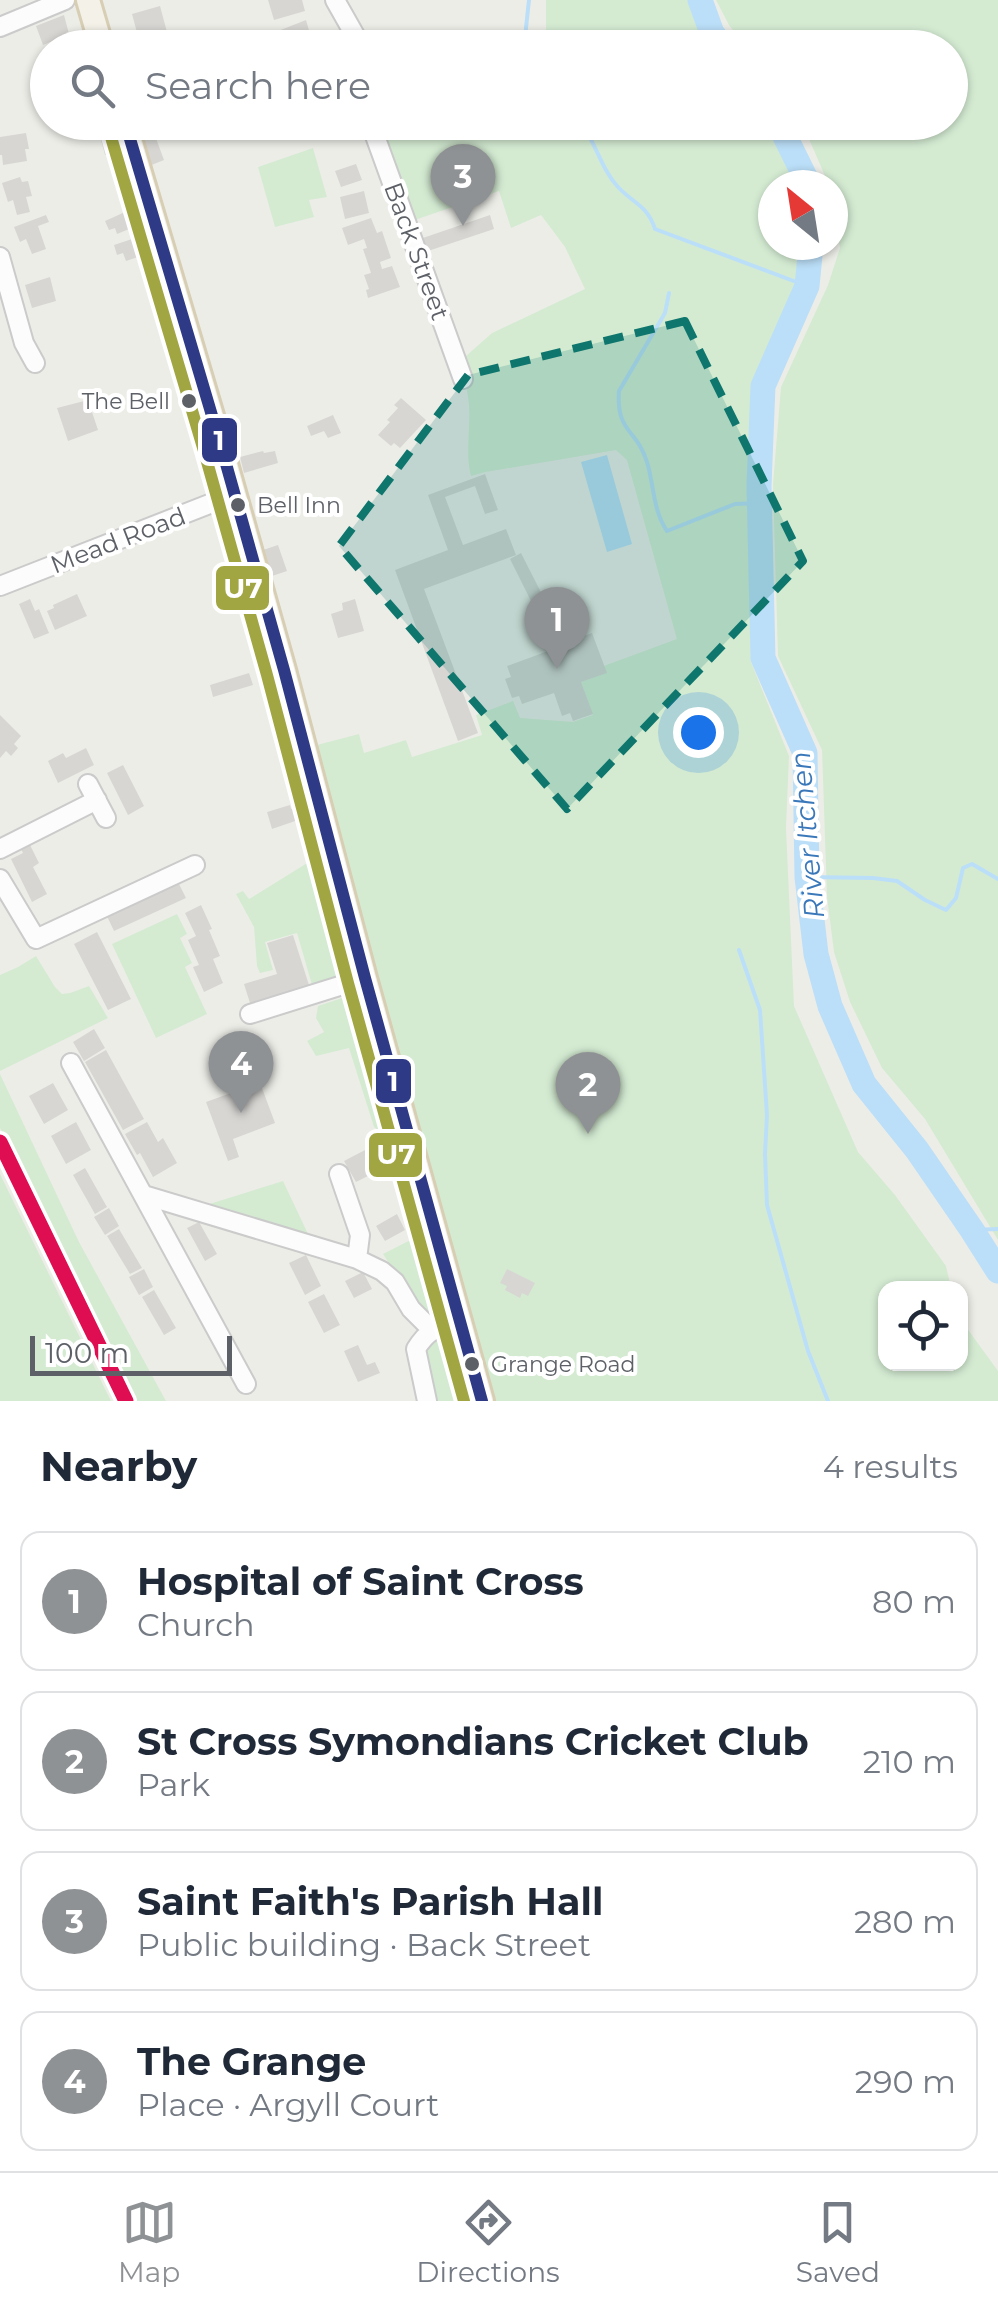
<!DOCTYPE html>
<meta charset="utf-8">
<style>
body{margin:0;font-family:Montserrat,sans-serif;background:#f2f2f3;color:#1f2937}
.controls{position:absolute;right:30px;bottom:30px;display:grid;overflow:hidden;border-radius:20px;box-shadow:0 2px 8px #0004}
.controls button{width:90px;height:90px;display:grid;place-items:center;padding:0;border:0;border-bottom:2px solid #e0e1e3;background:#fff;color:#1f2937;font:50px sans-serif}
.compass{position:absolute;left:758px;top:170px;width:90px;height:90px;border-radius:50%;background:#fff;box-shadow:0 2px 8px #0004;rotate:330deg}
.scale{position:absolute;left:30px;bottom:25px;width:202px;box-sizing:border-box;padding-left:10px;border:5px solid #5d6167;border-top:0;font-size:28px;line-height:35px;white-space:nowrap;color:#5d6167;-webkit-text-stroke:8px #fff;paint-order:stroke}
.you{position:absolute;left:698px;top:732px;width:35px;height:35px;margin:-25px;border:8px solid #fff;border-radius:50%;background:#1a73e8;box-shadow:0 0 0 15px #1a73e833}
.badge{display:grid;place-items:center;width:65px;height:65px;border-radius:50%;background:#8f9294;color:#fff;font-size:32px;font-weight:700}
.pin{position:absolute;translate:-50% -82px;filter:drop-shadow(0 2px 5px #0008)}
.pin::after{content:'';position:absolute;top:52px;width:35px;height:30px;background:inherit;clip-path:polygon(0 0,100% 0,50% 100%)}
.list{margin:0;padding:0;list-style:none}
h2{display:flex;justify-content:space-between;align-items:center;height:130px;margin:0;padding:0 40px;font-size:42px}
h2 small{font-size:32px;font-weight:400;color:#747a83}
.list li{display:grid;grid-template-columns:65px 1fr auto;gap:30px;align-items:center;box-sizing:border-box;height:140px;margin:0 20px 20px;padding:0 20px;border:2px solid #e0e1e3;border-radius:20px}
.list b{display:block;font-size:38px;white-space:nowrap}
.list p{margin:0;font-size:32px;white-space:nowrap;color:#747a83}
.list em{font-size:32px;font-style:normal;color:#747a83}
.icon{flex:none;width:55px;height:55px;fill:none;stroke:currentColor;stroke-width:2;stroke-linecap:round;stroke-linejoin:round}
.map{position:relative;flex:none;width:998px;height:1401px;overflow:hidden}
.search{position:absolute;background:#fff;box-shadow:0 2px 8px #0004;left:30px;right:30px;top:30px;height:110px;display:flex;align-items:center;gap:25px;box-sizing:border-box;padding:0 35px;border-radius:55px;color:#747a83;font-size:38px}
.sheet{height:770px;background:#fff}
nav{display:flex;justify-content:space-around;align-items:center;box-sizing:border-box;height:140px;border-top:2px solid #e0e1e3;background:#fff;font-size:28px;color:#747a83}
nav a{display:grid;justify-items:center;gap:5px}
nav .on{color:#8f9294}
.map>svg:first-child{display:block}
.green{fill:#d4ebd2}
.water{fill:#bbdff8}
.lines{fill:none;stroke-linecap:round;stroke-linejoin:round}
.stream{stroke:#bbdff8;stroke-width:4}
.river{stroke:#bbdff8;stroke-width:25}
.building{fill:#d7d6d3}
.minor-casing{stroke:#cacbca;stroke-width:22}
.major-casing{stroke:#d7ceb4;stroke-width:28}
.minor{stroke:#fcfcfc;stroke-width:18}
.major{stroke:#f3f1e8;stroke-width:22}
.bus-1-casing{stroke:#fff;stroke-width:20}
.bus-2-casing{stroke:#fff;stroke-width:20}
.bus-1{stroke:#2e3a86;stroke-width:12}
.bus-2{stroke:#a1a642;stroke-width:12}
.rail-1-casing{stroke:#fff;stroke-width:22}
.rail-1{stroke:#df0d52;stroke-width:15}
.marked{fill:#0f766e;fill-opacity:0.2;stroke:#0f766e;stroke-width:8;stroke-dasharray:20 12;stroke-linejoin:round}
.bus-dot{fill:#5d6167;stroke:#fff;stroke-width:4}
.labels{text-anchor:middle;dominant-baseline:central;stroke-width:8;stroke-linejoin:round;paint-order:stroke}
.bus-label{font-size:22px;fill:#5d6167;stroke:#fff;text-anchor:start}
.street-label{font-size:25px;fill:#5d6167;stroke:#fff}
.water-label{font-size:28px;font-style:italic;fill:#3a78ba;stroke:#fff}
.line-badge{stroke:#fff;stroke-width:4}
.badge-label{font-size:28px;text-anchor:middle;font-weight:bold;fill:#fff}
</style>
<div class="map">
<svg width="998" height="1401" viewBox="0 0 998 1401">
<rect width="100%" height="100%" fill="#edede8"/>
<path class="green" d="M546 0H688L712 47H525L546 40Z
M716 0H998V1240L925 1119 882 1068 850 1002 834 952 827 897 822 750 778 656 773 484 781 387 828 285 840 248 833 202V185H829L802 123 950 122V48L746 47 729 25Z
M378 123H766L785 155 796 185H773V245H800L798 292 756 377 751 412 748 485 751 662 789 756 786 828 794 1006 858 1152 895 1195 946 1266 951 1288H886V1364H960L961 1320 998 1371V1401H487L313 746 359 734 364 753 406 740 412 757 482 735 476 715 513 701 520 718 573 722 593 715 581 682 606 673 604 666 677 639 627 460 616 450 485 472 471 476C465 452 471 428 469 404 467 385 463 375 466 356L492 333 585 289 565 247 541 215 511 228 499 191 412 221Z
M313 148 327 197 309 200 314 217 275 227 258 167Z
M312 860 346 976 312 985 297 933 265 942 273 970 260 973 257 966 254 927 236 894 243 891 249 899Z
M177 914 187 934 180 938 192 963 185 967 207 1014 156 1038 112 944Z
M36 956 55 987 62 994 70 993 89 986 108 1018 0 1071V975L18 967Z
M348 996 389 1139 374 1127 349 1048 316 1056 307 1041 324 1032 316 1018 318 1006Z
M0 1074 79 1242 166 1401H134L97 1329 52 1229 0 1128Z
M0 1174 111 1401H0Z
M283 1181 309 1236 203 1206Z
M424 1233 429 1254 421 1256 425 1268 433 1266 444 1309 441 1319 432 1323 425 1318 383 1254Z
M443 1333 458 1340 474 1401H433L423 1357 426 1341Z"/>
<path class="water" d="M607 455 632 544 607 552 581 462Z"/>
<g class="lines">
<path class="stream" d="M526 48 525 37 529 0
M580 122C596 142 601 169 618 187 634 204 647 205 655 229L807 286
M669 293 665 313 619 391C616 433 637 429 647 462 654 485 653 511 667 531L735 504 759 503
M807 877 873 878 897 881 925 900 946 910 956 898 963 868 972 864 998 879
M739 950 760 1010 767 1115 765 1154 767 1205 808 1351 828 1401
M972 1230 998 1229"/>
<path class="river" d="M700 0 712 33 724 48
M778 122 809 185
M811 245 807 286 763 386 759 486 763 658 805 753 807 877 816 954 830 1006 864 1084 917 1150 972 1230 998 1271"/>
</g>
<path class="building" d="M268 0H302L305 11 274 20Z
M160 6 167 32 139 40 132 14Z
M64 15 69 34 43 45 36 26Z
M306 20 310 34 314 33 318 47 306 48 303 37 277 45 273 33Z
M132 122H150L164 160 149 166Z
M211 122H240L242 130 211 140 206 124Z
M26 133 29 149H25L27 161 3 165 2 155H0V137Z
M114 133 119 152 105 155 100 136Z
M356 164 362 180 341 187 335 171Z
M20 177 22 182 28 181 32 196 26 197 30 212 17 215 13 200 8 202 2 183Z
M364 191 369 213 345 219 340 197Z
M125 212 127 216 135 213 139 225 117 234 115 228 109 230 105 221Z
M46 215 49 222 38 226 46 249 32 254 26 239 20 242 14 227Z
M490 215 494 229 425 252 420 239Z
M371 218 377 233 382 231 391 258 380 262 382 269 392 266 400 287 368 298 366 290 369 289 364 275 371 273 363 249 367 248 364 239 348 245 342 228Z
M135 238 136 242 142 241 147 254 126 261 123 253 117 255 114 245Z
M50 277 56 301 32 308 25 285Z
M401 398 426 420 400 448 394 443 391 446 378 435 390 422 387 420 398 408 394 405Z
M88 400 98 430 68 441 57 408Z
M333 415 341 433 328 438 324 431 311 436 307 426Z
M263 451 264 453 275 451 278 463 244 473 240 457Z
M485 474 498 510 485 514 475 486 445 497 463 545 506 529 516 555 424 589 478 733 458 741 395 570 448 550 428 495Z
M278 545 287 571 266 578 257 552Z
M521 553 557 624 545 629 510 559Z
M77 594 87 616 55 630 47 611 54 608 53 605Z
M30 599 35 611 39 609 49 633 34 639 19 604Z
M355 599 364 631 338 638 331 614 343 610 342 603Z
M561 624 567 642 592 633 607 673 581 682 593 714 573 721 570 713 562 716 554 693 522 704 519 696 512 698 505 679 511 677 507 666 548 651 541 632Z
M249 673 253 685 213 697 210 685Z
M0 715 21 736 14 744 18 748 11 756 6 751 0 758Z
M86 748 94 765 58 783 48 761 63 753 66 758Z
M123 765 144 806 128 815 107 773Z
M290 805 291 809 297 807 301 819 272 829 267 812Z
M30 845 39 863 33 867 47 894 32 902 11 859 23 853 21 849Z
M177 880 186 898 114 931 105 912Z
M201 905 212 929 209 930 220 956 213 959 223 983 204 992 193 967 199 965 188 940 196 936 185 913Z
M97 932 131 999 108 1010 74 944Z
M293 935 309 985 250 1003 244 984 277 974 267 943Z
M94 1029 105 1048 84 1061 73 1042Z
M106 1050 144 1119 123 1130 85 1062Z
M249 1053 275 1123 233 1139 239 1157 228 1161 206 1102 242 1089 231 1060Z
M53 1083 68 1110 44 1124 29 1096Z
M76 1122 91 1150 66 1164 51 1136Z
M147 1122 158 1142 163 1138 177 1163 153 1177 140 1153 137 1155 125 1134Z
M365 1150 373 1166 371 1168 374 1173 356 1182 344 1161Z
M85 1168 107 1207 95 1214 73 1175Z
M109 1208 119 1226 105 1235 94 1217Z
M397 1214 405 1230 385 1241 376 1226Z
M199 1222 217 1254 205 1261 187 1228Z
M119 1229 142 1268 130 1274 107 1236Z
M306 1255 321 1286 305 1295 289 1263Z
M144 1269 153 1287 139 1295 129 1277Z
M507 1269 535 1283 528 1296 522 1293 520 1298 505 1290 507 1286 500 1283Z
M363 1272 372 1289 354 1298 345 1281Z
M154 1290 176 1328 164 1335 142 1297Z
M324 1294 340 1325 324 1333 308 1302Z
M358 1345 367 1365 375 1362 380 1373 358 1382 344 1351Z"/>
<g class="lines">
<defs>
<path id="minor" d="M335 0 361 46
M0 27 65 0
M359 48 516 45
M370 122 463 379
M0 257 24 343 35 363
M0 586 235 494
M88 784 106 818
M0 849 97 800
M0 879 36 939 195 865
M250 1014 365 978
M71 1063 246 1384
M339 1174 360 1235 357 1259
M144 1195 357 1259 382 1271 395 1282 411 1309 432 1330
M427 1401 416 1349C428 1329 439 1327 460 1320"/>
<path id="major" d="M88 0 102 48
M125 122 221 446 284 670 365 978 482 1401"/>
</defs>
<use href="#minor" class="minor-casing"/>
<use href="#major" class="major-casing"/>
<use href="#minor" class="minor"/>
<use href="#major" class="major"/>
<defs>
<path id="bus-1" d="M125 122 221 446 284 670 365 978 482 1401"/>
<path id="bus-2" d="M108 127 204 451 267 675 348 983 464 1401"/>
</defs>
<use href="#bus-1" class="bus-1-casing"/>
<use href="#bus-2" class="bus-2-casing"/>
<use href="#bus-1" class="bus-1"/>
<use href="#bus-2" class="bus-2"/>
<defs>
<path id="rail-1" d="M0 1142 126 1401"/>
</defs>
<use href="#rail-1" class="rail-1-casing"/>
<use href="#rail-1" class="rail-1"/>
</g>
<path class="marked" d="M685 321 803 561 567 809 339 546 468 375Z"/>
<g class="bus-dot">
<circle cx="189" cy="401" r="9"/>
<circle cx="238" cy="505" r="9"/>
<circle cx="472" cy="1364" r="9"/>
</g>
<g class="labels">
<g class="bus-label">
<text x="170" y="401" text-anchor="end">The Bell</text>
<text x="257" y="505">Bell Inn</text>
<text x="491" y="1364">Grange Road</text>
</g>
<g class="street-label">
<text transform="translate(417 251) rotate(70)">Back Street</text>
<text transform="translate(118 540) rotate(-21)">Mead Road</text>
</g>
<g class="water-label">
<text transform="translate(807 835) rotate(-95)">River Itchen</text>
</g>
</g>
<g class="line-badge">
<rect x="200" y="416" width="39" height="48" rx="10" fill="#2e3a86"/>
<rect x="214" y="564" width="57" height="48" rx="10" fill="#a1a642"/>
<rect x="374" y="1057" width="39" height="48" rx="10" fill="#2e3a86"/>
<rect x="367" y="1131" width="57" height="48" rx="10" fill="#a1a642"/>
</g>
<g class="badge-label">
<text x="219" y="450">1</text>
<text x="243" y="598">U7</text>
<text x="393" y="1091">1</text>
<text x="396" y="1164">U7</text>
</g>
</svg>
<div class="controls">
<button><svg class="icon" aria-label="locate" viewBox="0 0 24 24"><circle cx="12" cy="12" r="6"/><path d="M12 2v4M12 18v4M2 12h4M18 12h4"/></svg></button>
</div>
<svg class="compass" viewBox="-18 -18 36 36"><path d="M0-13l5 13h-10z" fill="#e53935"/><path d="M0 13l5-13h-10z" fill="#747a83"/></svg>
<div class="scale">100 m</div>
<div class="you"></div>
<div class="pin badge" style="left:557px;top:669px">1</div>
<div class="pin badge" style="left:588px;top:1134px">2</div>
<div class="pin badge" style="left:463px;top:226px">3</div>
<div class="pin badge" style="left:241px;top:1113px">4</div>
<div class="search"><svg class="icon" aria-label="search" viewBox="0 0 24 24"><circle cx="10" cy="10" r="6"/><path d="M15 15l6 6"/></svg>Search here</div>
</div>
<section class="sheet">
<h2>Nearby<small>4 results</small></h2>
<ul class="list">
<li><span class="badge">1</span><div><b>Hospital of Saint Cross</b><p>Church</p></div><em>80 m</em></li>
<li><span class="badge">2</span><div><b>St Cross Symondians Cricket Club</b><p>Park</p></div><em>210 m</em></li>
<li><span class="badge">3</span><div><b>Saint Faith's Parish Hall</b><p>Public building · Back Street</p></div><em>280 m</em></li>
<li><span class="badge">4</span><div><b>The Grange</b><p>Place · Argyll Court</p></div><em>290 m</em></li>
</ul>
</section>
<nav>
<a class="on"><svg class="icon" aria-label="map" viewBox="0 0 24 24"><path d="M3 6l6-2 6 2 6-2v14l-6 2-6-2-6 2zM9 4v14M15 6v14"/></svg>Map</a>
<a><svg class="icon" aria-label="directions" viewBox="0 0 24 24"><path d="M12 3l9 9-9 9-9-9zM9 14v-3h6M13 9l2 2-2 2"/></svg>Directions</a>
<a><svg class="icon" aria-label="saved" viewBox="0 0 24 24"><path d="M7 4h10v16l-5-4-5 4z"/></svg>Saved</a>
</nav>
